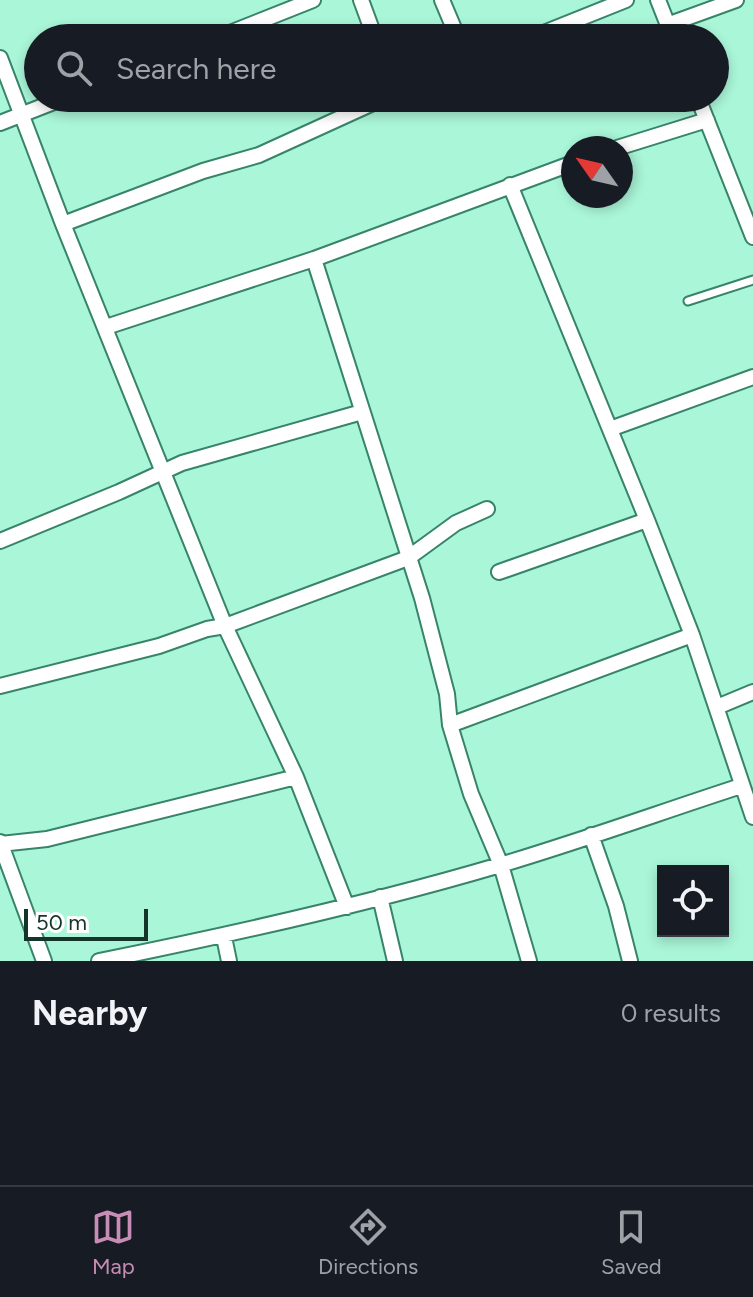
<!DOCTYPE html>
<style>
body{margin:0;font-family:Figtree,sans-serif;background:#20242c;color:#f1f3f6}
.controls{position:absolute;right:24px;bottom:24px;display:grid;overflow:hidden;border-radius:0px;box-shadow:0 4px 12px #0003}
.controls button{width:72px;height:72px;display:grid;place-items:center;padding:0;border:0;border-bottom:2px solid #363941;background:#171b24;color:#f1f3f6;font:40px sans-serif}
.compass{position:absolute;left:561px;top:136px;width:72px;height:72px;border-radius:50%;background:#171b24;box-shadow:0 4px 12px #0003;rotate:304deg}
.scale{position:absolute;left:24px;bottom:20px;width:124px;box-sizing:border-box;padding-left:8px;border:4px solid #16352a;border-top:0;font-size:22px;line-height:28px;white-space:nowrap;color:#16352a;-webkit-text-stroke:6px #fff;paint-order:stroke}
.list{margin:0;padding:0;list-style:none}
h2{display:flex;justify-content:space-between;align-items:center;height:104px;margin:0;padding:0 32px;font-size:34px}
h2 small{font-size:26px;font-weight:400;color:#9ea1a6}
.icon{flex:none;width:44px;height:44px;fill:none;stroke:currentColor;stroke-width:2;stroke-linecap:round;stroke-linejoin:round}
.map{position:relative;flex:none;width:753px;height:961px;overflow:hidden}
.search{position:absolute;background:#171b24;box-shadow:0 4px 12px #0003;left:24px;right:24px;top:24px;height:88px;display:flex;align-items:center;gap:20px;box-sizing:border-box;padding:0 28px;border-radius:44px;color:#9ea1a6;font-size:30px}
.sheet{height:224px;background:#171b24}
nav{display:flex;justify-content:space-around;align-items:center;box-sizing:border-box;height:112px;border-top:2px solid #363941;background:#171b24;font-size:22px;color:#9ea1a6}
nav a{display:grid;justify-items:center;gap:4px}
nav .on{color:#c88db6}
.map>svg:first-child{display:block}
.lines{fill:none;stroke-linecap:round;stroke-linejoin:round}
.lane-casing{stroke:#38846a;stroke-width:11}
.street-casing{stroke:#38846a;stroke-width:18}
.lane{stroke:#fff;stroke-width:7}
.street{stroke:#fff;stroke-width:14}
</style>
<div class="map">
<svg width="753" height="961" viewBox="0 0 753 961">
<rect width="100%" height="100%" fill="#aaf6d8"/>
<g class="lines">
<defs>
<path id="lane" d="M688 301 753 280"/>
<path id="street" d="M361 0 375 38
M442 0 458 38
M658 0 673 38
M667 25 736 0
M217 38 313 0
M531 38 626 0
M0 58 63 224 225 626 296 777 347 907
M698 98 753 237
M0 123 64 98
M617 148 707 120
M510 185 647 520 692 635 753 817
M63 224 203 171 259 155 384 98
M314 259 422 598 447 694 450 725 471 794 501 865 529 961
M106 327 314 259 573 163
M610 429 753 377
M0 541 119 492 182 463 362 412
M499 572 647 520
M0 686 159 646 207 629 225 626 408 558 456 523 487 509
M717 707 753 692
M450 725 692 635
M591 835 616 906 630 961
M0 842 44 961
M0 844 47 839 296 777
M380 897 395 961
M224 937 229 961
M99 961C234 934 368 904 500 865 581 841 661 812 741 786"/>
</defs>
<use href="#lane" class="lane-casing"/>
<use href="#street" class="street-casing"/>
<use href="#lane" class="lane"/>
<use href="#street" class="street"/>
</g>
</svg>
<div class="controls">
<button><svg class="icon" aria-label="locate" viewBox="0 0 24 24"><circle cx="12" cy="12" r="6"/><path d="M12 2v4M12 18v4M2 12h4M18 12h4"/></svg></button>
</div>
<svg class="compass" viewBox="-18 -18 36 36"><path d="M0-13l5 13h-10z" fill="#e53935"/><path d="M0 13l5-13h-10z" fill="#9ea1a6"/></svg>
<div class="scale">50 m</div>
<div class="search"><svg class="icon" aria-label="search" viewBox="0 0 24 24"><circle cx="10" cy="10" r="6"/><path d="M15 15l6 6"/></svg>Search here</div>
</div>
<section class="sheet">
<h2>Nearby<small>0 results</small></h2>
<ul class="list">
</ul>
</section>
<nav>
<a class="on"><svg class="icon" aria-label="map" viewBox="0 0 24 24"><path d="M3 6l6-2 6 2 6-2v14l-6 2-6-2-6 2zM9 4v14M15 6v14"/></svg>Map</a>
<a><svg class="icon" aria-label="directions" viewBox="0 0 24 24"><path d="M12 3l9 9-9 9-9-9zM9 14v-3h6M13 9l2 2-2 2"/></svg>Directions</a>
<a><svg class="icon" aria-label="saved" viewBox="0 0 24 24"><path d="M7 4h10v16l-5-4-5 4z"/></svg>Saved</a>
</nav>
